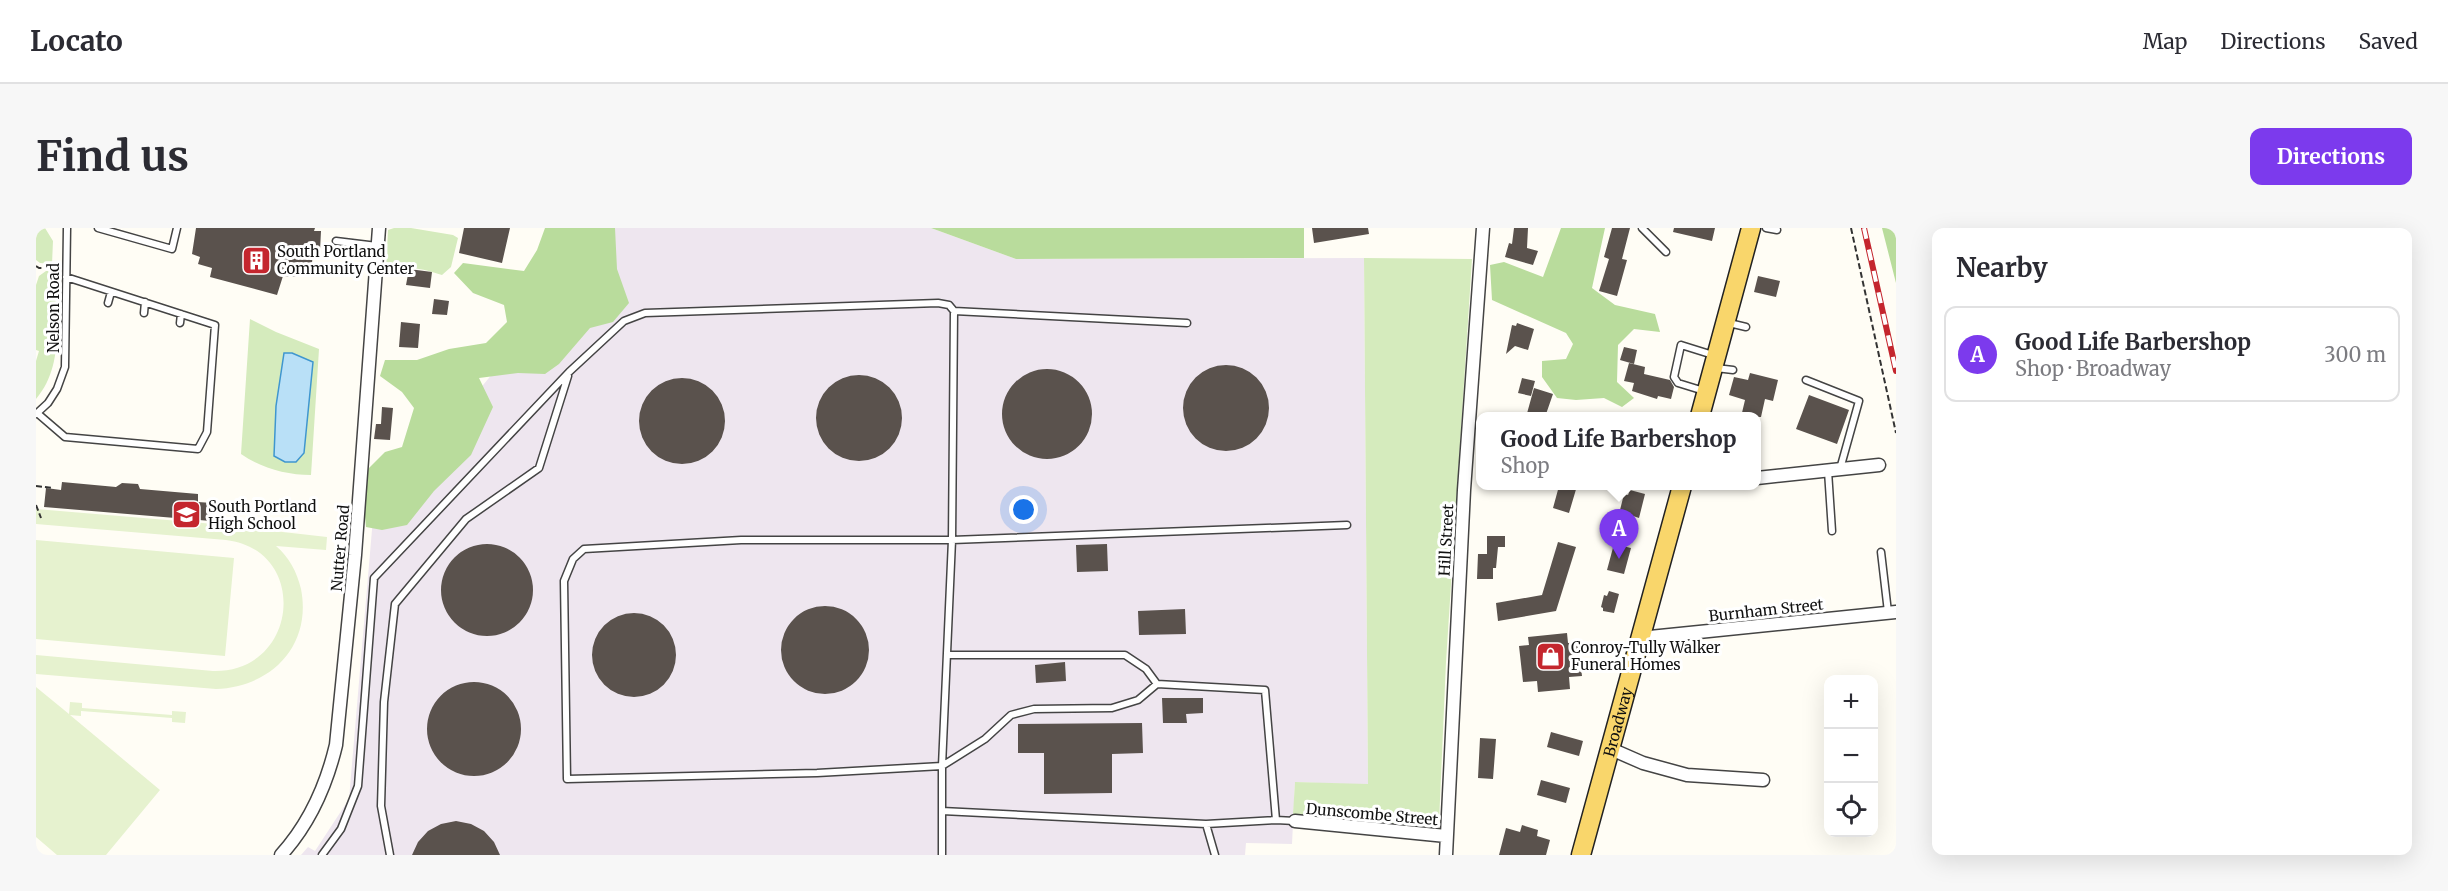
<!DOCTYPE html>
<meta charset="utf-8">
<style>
body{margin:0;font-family:Merriweather,serif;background:#f7f7f7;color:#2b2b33}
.controls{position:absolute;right:18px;bottom:18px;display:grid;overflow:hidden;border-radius:12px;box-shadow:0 6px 24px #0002}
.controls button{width:54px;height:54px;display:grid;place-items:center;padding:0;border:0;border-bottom:2px solid #e1e1e2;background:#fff;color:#2b2b33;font:30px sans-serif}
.you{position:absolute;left:988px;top:282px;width:21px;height:21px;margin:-15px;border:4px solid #fff;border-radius:50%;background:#1a73e8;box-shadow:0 0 0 9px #1a73e833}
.badge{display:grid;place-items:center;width:39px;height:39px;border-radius:50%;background:#7c3aed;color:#fff;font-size:20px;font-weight:700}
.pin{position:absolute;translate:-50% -50px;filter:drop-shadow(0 2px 3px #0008)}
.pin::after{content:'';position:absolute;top:32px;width:21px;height:18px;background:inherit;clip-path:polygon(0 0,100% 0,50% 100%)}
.popup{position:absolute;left:1440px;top:184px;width:285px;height:78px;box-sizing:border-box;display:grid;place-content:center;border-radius:12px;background:#fff;filter:drop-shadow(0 2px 4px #0005);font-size:20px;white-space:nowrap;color:#7c7c81}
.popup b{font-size:22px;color:#2b2b33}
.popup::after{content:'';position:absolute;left:50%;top:100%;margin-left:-12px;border:12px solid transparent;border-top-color:#fff}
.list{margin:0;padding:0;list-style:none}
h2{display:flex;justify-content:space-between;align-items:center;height:78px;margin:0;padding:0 24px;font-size:26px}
h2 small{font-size:20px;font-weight:400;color:#7c7c81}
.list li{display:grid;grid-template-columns:39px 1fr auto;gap:18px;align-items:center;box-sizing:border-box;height:96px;margin:0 12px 12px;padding:0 12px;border:2px solid #e1e1e2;border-radius:12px}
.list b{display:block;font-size:22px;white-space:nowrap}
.list p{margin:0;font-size:20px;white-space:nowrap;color:#7c7c81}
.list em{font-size:20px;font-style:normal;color:#7c7c81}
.icon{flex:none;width:33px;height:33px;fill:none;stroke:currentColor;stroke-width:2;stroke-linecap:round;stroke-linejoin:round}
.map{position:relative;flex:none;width:1860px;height:627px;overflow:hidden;border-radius:12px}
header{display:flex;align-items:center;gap:36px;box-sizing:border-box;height:84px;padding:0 30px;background:#fff;border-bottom:2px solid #e1e1e2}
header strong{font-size:28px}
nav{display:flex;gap:33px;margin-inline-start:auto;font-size:21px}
.intro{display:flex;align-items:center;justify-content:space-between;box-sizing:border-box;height:144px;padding:0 36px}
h1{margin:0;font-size:42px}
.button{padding:15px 27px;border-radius:12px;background:#7c3aed;color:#fff;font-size:21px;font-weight:700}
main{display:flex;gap:36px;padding:0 36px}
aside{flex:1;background:#fff;border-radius:12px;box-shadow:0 6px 24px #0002}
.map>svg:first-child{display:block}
.industrial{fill:#eee6ef}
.green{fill:#d5ebbd}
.forest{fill:#b9dc9c}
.pitch{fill:#e6f2cf}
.water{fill:#b9e0f7;stroke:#3f96cf;stroke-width:1.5}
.building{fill:#5a524d}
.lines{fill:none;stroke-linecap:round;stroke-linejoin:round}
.lane-casing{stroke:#444;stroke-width:9}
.street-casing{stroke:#444;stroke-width:15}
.primary-casing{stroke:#222;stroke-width:21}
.path{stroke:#333;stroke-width:2;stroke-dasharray:6 3;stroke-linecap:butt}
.lane{stroke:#fff;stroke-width:6}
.street{stroke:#fff;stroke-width:12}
.primary{stroke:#f9d66b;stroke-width:18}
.rail-casing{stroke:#c4262e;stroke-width:6}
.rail{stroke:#fff;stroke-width:4;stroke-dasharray:11;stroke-linecap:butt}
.labels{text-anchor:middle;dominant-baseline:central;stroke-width:6;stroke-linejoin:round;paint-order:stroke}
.poi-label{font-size:15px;fill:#111;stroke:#fff;text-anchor:start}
.street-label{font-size:15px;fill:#111;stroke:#fff}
</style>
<header>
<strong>Locato</strong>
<nav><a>Map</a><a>Directions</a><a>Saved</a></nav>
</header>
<div class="intro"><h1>Find us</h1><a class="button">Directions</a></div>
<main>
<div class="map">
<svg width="1860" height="627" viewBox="0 0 1860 627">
<rect width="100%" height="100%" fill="#fffdf5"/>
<path class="industrial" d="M531 0H895L980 31 1328 30 1332 557 1259 554 1256 616 1210 615 1209 627H265L272 619 279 623 313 571 337 290 476 122Z"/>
<path class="green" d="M0 0H9L17 13 16 36 4 35 0 32Z
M358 0H375L417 7 422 10 415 39 406 47C384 40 375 37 354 48L350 43 352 2Z
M1328 30 1436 31 1410 434 1403 595 1396 599 1257 586 1259 554 1332 556Z
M10 43H16L18 45C19 87 30 136 0 171V133L3 123 0 122V57L3 48Z
M214 91 240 104 283 121 275 247C250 247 225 240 205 226Z"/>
<path class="forest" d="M509 0H579L581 41 593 75 577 94 554 100 523 136 509 146 482 145 443 150 457 179 435 227 398 263 371 297 346 302 330 299 325 248 349 224 366 219 378 180 366 164 344 148 349 132H381L413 121 450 115 471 94 468 77 437 65 418 45 427 35 488 43 501 22Z
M895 0H1268V30L980 31Z
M1525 0H1569L1556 60 1579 77 1619 86 1624 104 1598 101 1582 117 1581 154 1598 170 1586 179 1568 170 1540 172 1521 170 1506 149V133L1530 131 1537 116 1530 105 1456 72 1454 37 1468 34 1507 49Z
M1846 0H1860V55Z"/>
<path class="pitch" d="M0 281 167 295 291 309 290 322 240 318C253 329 261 344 265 361 276 417 236 459 180 461L0 446V427L177 443C263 445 274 322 190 312L0 296Z
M0 312 198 330 189 428 0 411Z
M0 459 33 486 34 474 46 475V480L136 487V483L150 484 149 495 136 494V490L45 483V488L34 487 124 562 70 627H21L0 609Z"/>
<path class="water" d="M256 125 277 134 268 225 260 234H249L238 228 240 178 248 125Z"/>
<path class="building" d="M160 0H279L278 3H285L284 23H277L276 35H264L262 49 247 48 241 67 174 49 176 40 162 36 164 29 156 26Z
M428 0H474L466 35 423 25Z
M1276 0H1332L1333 6 1278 15Z
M1478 0H1492L1491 20 1502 23 1497 37 1469 29 1473 15 1476 16Z
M1576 0H1594L1586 31 1591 32 1581 68 1563 63 1573 31 1568 29Z
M1638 0H1679L1676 13 1637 4Z
M373 41 396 44 394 60 370 57Z
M1722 48 1744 53 1740 69 1718 64Z
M398 71 413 73 411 87 396 86Z
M365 94 384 96 382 120 363 119Z
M1481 95 1498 101 1492 122 1479 118 1470 126 1476 97 1480 98Z
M1588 119 1601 122 1598 136 1584 132Z
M1593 135 1609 139 1608 146 1634 152 1638 159 1635 171 1622 168 1621 171 1596 163 1598 155 1588 153Z
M1147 180a43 43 0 1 1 86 0a43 43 0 1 1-86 0Z
M966 186a45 45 0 1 1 90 0a45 45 0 1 1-90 0Z
M1714 145 1742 152 1737 173 1729 171 1725 189H1705L1709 172 1693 167 1698 149 1712 152Z
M780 190a43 43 0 1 1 86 0a43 43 0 1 1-86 0Z
M603 193a43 43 0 1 1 86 0a43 43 0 1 1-86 0Z
M1486 150 1499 153 1495 168 1482 165Z
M1498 160 1517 166 1509 189H1490Z
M1773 167 1813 182 1801 216 1760 201Z
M346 179 357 180 354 212 338 211 340 196H345Z
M26 254 80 259 86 255 102 256 104 261 162 266V274L176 275 175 293 8 279 10 260 25 262Z
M1523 258H1541L1533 285 1517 280Z
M1594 262 1609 266 1603 290 1594 287 1591 297 1581 294 1588 266 1592 267Z
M1451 308H1469V319H1462L1460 340H1457V351H1441L1442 326H1451Z
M1522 314 1540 319 1520 383 1462 393 1460 375 1506 367Z
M405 362a46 46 0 1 1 92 0a46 46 0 1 1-92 0Z
M1071 316 1072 343 1041 344 1040 317Z
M1578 316 1595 320 1588 346 1571 342Z
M1573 363 1583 366 1578 385 1567 383V380L1565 379 1568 367 1571 368Z
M745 422a44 44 0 1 1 88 0a44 44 0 1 1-88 0Z
M1149 381 1150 406 1103 407 1102 383Z
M556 427a42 42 0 1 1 84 0a42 42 0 1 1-84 0Z
M1531 405 1532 415 1542 414 1546 448 1533 449 1534 461 1502 464 1501 453 1487 454 1483 418 1493 417 1492 409Z
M1029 434 1030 453 1000 455 999 437Z
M391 501a47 47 0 1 1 94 0a47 47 0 1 1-94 0Z
M1126 470H1167V485L1150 486 1151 495H1127Z
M1106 495 1107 525 1076 526V565L1008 566V525H982V496Z
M1515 504 1547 513 1543 528 1511 519Z
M1444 510 1460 511 1457 551 1442 550Z
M1505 552 1534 560 1530 575 1501 567Z
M420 593 435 596 448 603 458 614 464 627H376L382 614 392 603 405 596Z
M1486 597 1502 602 1501 608 1514 612 1510 627H1463L1470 600 1484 604Z"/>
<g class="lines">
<defs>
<path id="lane" d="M62 0 136 21 141 0
M1606 0 1630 24
M1730 0 1741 2
M300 13 341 18
M72 75 75 64
M108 85 109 74
M144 95 145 86
M1693 95 1710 99
M1680 140 1697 142
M1770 152 1823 173 1804 241
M1668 163 1642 155 1638 149 1645 117 1677 127
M1 185 29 209 162 221 171 204 179 97 30 49
M0 186 12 175 21 161 29 139 31 0
M1792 243 1796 303
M1845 324 1852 384
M912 427H1089L1110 441 1121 456 1229 462 1240 592
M1121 456 1102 472 1076 480 998 481 975 487 949 511 906 538 781 545 531 551 528 353 537 331 548 321 705 312H916L1311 297
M906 583 1170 596 1240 592 1259 593
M1170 596 1179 627
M286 627 305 601 322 558 338 350 533 144 588 93 609 85 902 75 913 77 918 83 1151 95
M354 627 345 578 348 474 359 376 430 291 503 240 532 148
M906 627V538L916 312 918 83"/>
<path id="street" d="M1721 250 1843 237
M1604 410 1860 384
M1575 521 1607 535 1651 547 1727 552
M1259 593 1410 608
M245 627C274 595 290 559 300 517L319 327 343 0
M1410 627 1428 262 1447 0"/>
<g id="primary">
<path d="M1664 188 1715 0"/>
<path id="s1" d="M1545 627 1646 258"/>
</g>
</defs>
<use href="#lane" class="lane-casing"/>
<use href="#street" class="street-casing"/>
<use href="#primary" class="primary-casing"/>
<path class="path" d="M1815 0 1860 205
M0 38 3 40H20
M0 258 17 260
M0 277 5 290"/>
<use href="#lane" class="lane"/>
<use href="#street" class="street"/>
<use href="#primary" class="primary"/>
<defs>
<path id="rail" d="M1828 0 1860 143"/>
</defs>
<use href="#rail" class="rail-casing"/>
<use href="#rail" class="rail"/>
</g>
<defs>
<symbol id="building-square" viewBox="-11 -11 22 22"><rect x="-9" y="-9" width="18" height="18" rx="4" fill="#c4262e" stroke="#fff"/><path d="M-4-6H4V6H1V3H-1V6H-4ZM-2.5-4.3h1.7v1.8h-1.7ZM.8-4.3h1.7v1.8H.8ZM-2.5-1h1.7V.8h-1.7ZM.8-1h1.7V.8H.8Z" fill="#fff"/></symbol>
<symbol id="school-square" viewBox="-11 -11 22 22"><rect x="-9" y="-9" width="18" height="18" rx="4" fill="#c4262e" stroke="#fff"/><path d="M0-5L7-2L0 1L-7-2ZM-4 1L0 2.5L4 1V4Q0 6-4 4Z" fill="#fff"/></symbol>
<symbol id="shop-square" viewBox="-11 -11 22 22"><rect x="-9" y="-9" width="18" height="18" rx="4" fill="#c4262e" stroke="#fff"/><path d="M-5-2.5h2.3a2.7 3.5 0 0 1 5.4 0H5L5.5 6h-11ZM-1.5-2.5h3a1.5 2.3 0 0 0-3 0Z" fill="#fff"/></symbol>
</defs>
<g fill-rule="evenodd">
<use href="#building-square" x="204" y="16" width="33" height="33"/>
<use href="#school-square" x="134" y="270" width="33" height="33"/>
<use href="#shop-square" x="1498" y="412" width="33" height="33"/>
</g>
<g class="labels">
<g class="poi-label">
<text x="241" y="23">South Portland<tspan x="241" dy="17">Community Center</tspan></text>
<text x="172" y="278">South Portland<tspan x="172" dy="17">High School</tspan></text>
<text x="1535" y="419">Conroy-Tully Walker<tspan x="1535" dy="17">Funeral Homes</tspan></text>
</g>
<g class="street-label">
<text transform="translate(17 80) rotate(-90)">Nelson Road</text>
<text transform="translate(1410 312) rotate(-87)">Hill Street</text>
<text transform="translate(304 320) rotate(-85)">Nutter Road</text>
<text transform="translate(1730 382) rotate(-6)">Burnham Street</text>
<text stroke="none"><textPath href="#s1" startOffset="138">Broadway</textPath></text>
<text transform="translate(1336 586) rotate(5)">Dunscombe Street</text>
</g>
</g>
</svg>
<div class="controls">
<button>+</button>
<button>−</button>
<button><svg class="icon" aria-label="locate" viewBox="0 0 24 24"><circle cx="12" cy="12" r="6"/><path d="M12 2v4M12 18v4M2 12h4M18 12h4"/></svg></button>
</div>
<div class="you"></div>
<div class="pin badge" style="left:1583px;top:331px">A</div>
<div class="popup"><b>Good Life Barbershop</b>Shop</div>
</div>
<aside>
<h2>Nearby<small></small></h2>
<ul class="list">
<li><span class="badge">A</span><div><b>Good Life Barbershop</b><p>Shop · Broadway</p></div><em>300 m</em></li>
</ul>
</aside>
</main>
